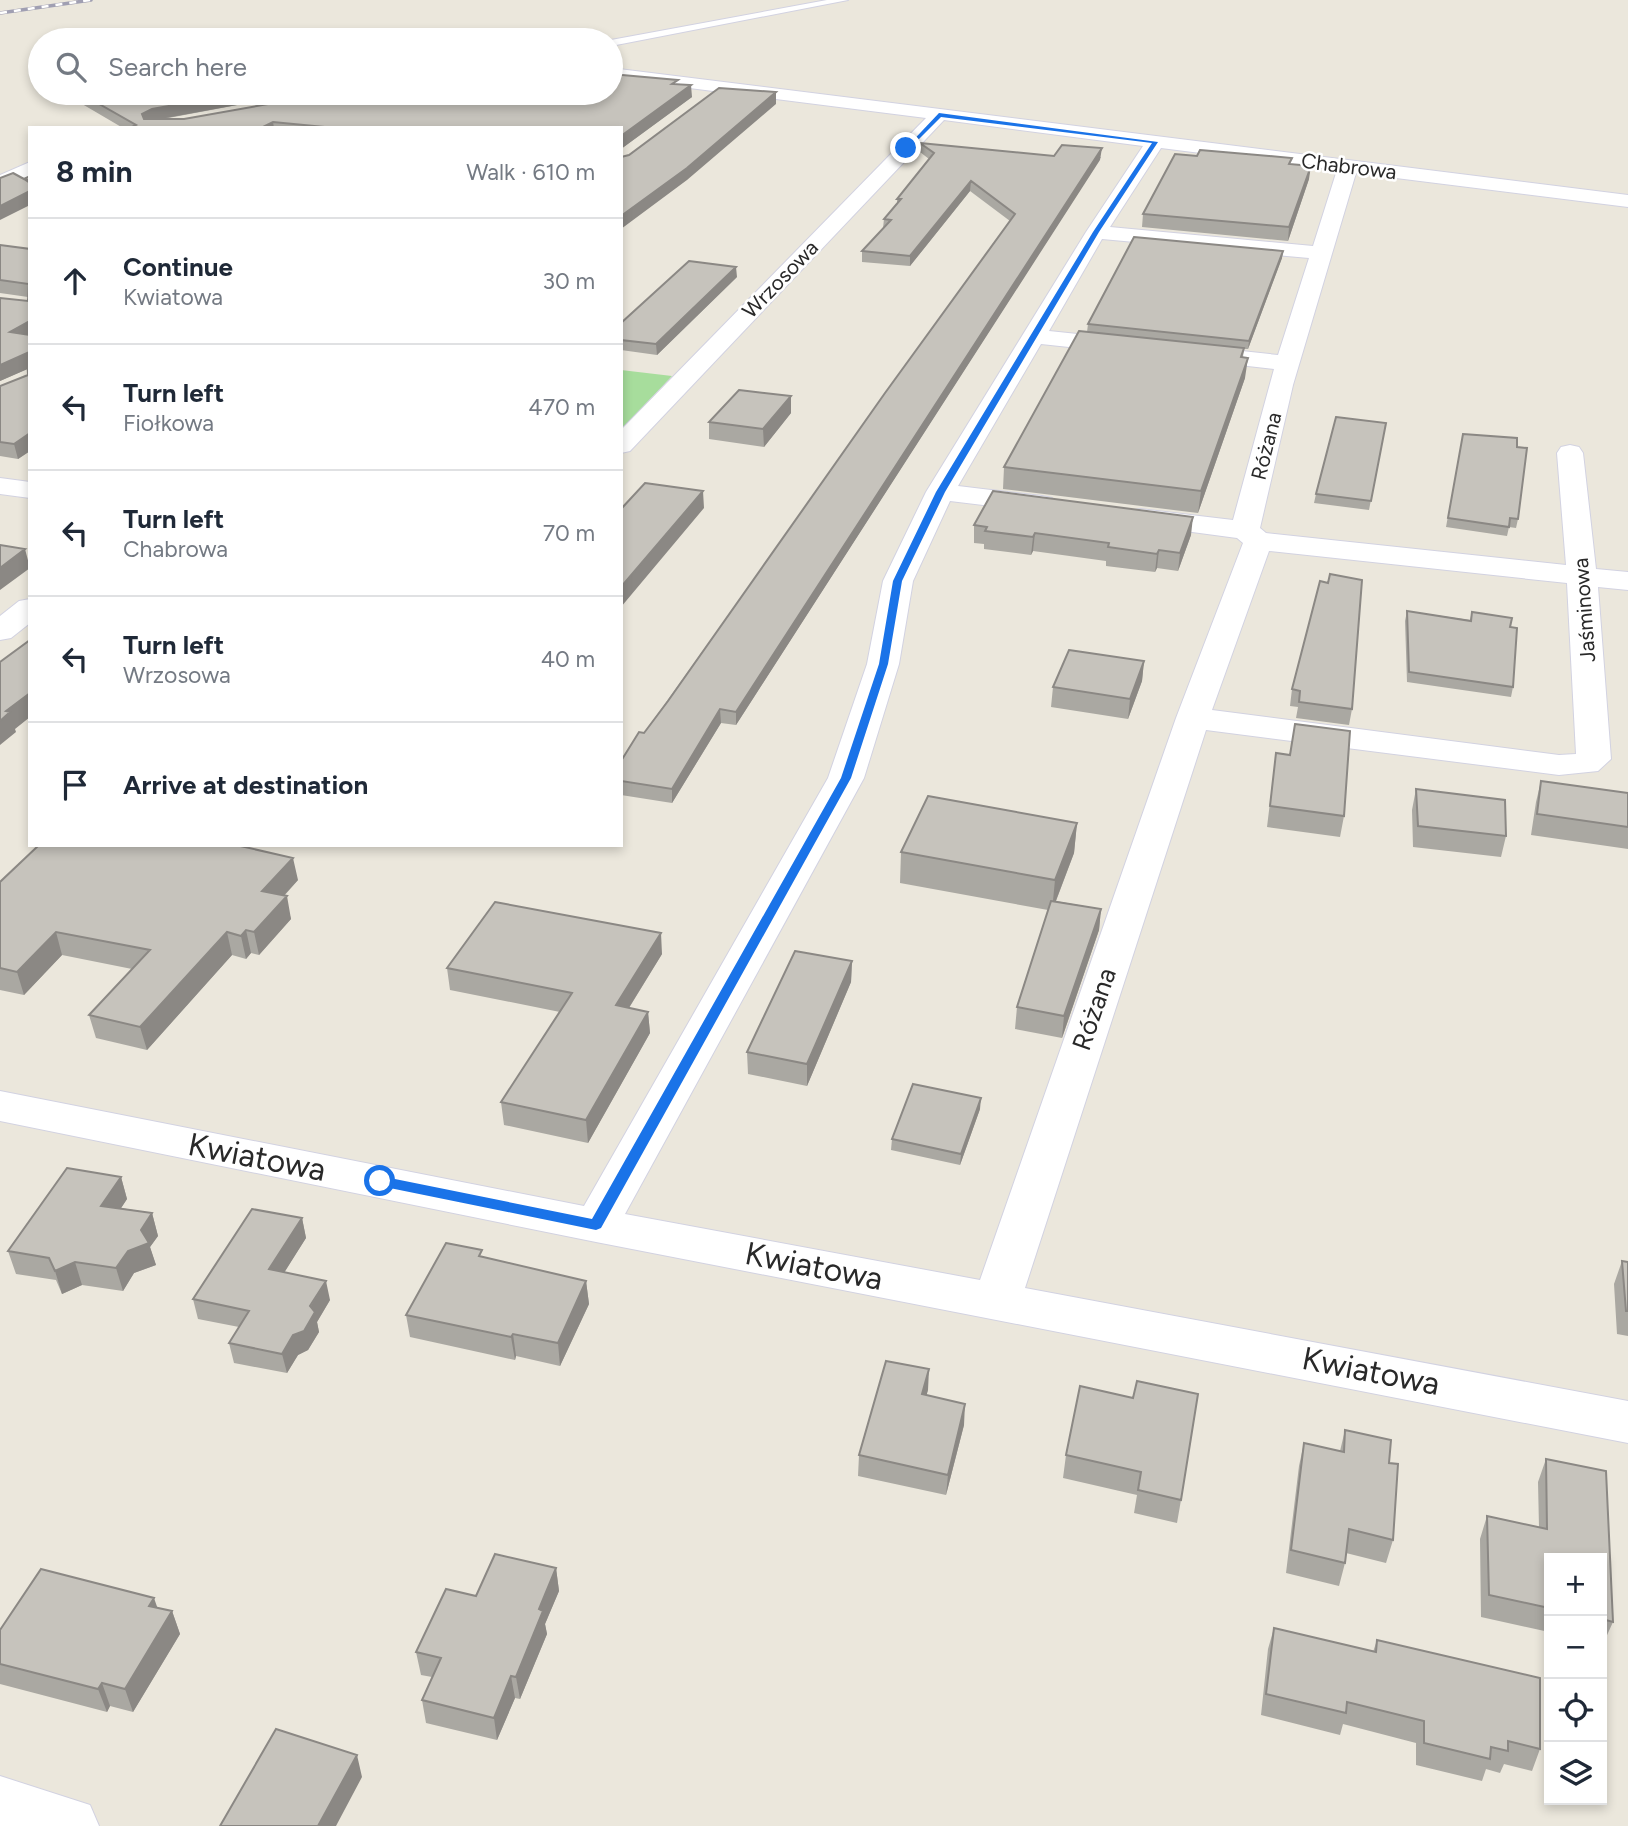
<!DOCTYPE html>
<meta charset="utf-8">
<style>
body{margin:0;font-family:Figtree,sans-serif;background:#f6f6f7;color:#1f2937}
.controls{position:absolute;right:21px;bottom:21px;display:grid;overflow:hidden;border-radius:0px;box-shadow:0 4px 10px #0003}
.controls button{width:63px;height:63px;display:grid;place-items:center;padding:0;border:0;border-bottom:2px solid #e0e1e3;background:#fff;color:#1f2937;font:35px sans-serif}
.stop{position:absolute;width:21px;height:21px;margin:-16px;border:5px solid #1a73e8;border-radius:50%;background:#fff}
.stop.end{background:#1a73e8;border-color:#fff;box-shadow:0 2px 7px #0008}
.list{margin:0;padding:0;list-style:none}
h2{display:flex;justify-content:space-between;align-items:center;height:91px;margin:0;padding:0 28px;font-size:30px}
h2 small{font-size:23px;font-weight:400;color:#747a83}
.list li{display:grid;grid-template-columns:46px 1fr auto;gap:21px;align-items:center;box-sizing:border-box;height:126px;padding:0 28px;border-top:2px solid #e0e1e3}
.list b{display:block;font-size:26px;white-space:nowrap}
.list p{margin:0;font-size:23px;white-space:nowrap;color:#747a83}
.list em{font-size:23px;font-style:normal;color:#747a83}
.icon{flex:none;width:38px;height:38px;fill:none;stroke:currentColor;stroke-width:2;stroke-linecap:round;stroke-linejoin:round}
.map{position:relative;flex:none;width:1628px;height:1826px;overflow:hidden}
.search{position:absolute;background:#fff;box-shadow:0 4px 10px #0003;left:28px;top:28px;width:595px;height:77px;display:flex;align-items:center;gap:18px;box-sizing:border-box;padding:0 24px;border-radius:38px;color:#747a83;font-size:26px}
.panel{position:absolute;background:#fff;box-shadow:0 4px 10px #0003;left:28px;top:126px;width:595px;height:721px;border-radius:0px}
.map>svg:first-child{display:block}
.green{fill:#a7dd9c}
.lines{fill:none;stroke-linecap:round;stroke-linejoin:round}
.lane-casing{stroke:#d2d2e1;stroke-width:2}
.street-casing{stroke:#d2d2e1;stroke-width:2}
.lane{fill:#fff;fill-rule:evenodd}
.street{fill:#fff;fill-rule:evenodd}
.rail-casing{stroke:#a09fb2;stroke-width:3.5}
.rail{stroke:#fff;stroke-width:2.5;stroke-dasharray:7;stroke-linecap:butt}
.wall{fill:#aaa8a2}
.shaded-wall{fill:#8b8884}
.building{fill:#c6c3bc;stroke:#8b8884;stroke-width:2}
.route{fill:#1a73e8}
.labels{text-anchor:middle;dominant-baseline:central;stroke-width:5;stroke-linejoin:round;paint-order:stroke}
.far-street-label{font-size:21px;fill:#292929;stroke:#fff}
.street-label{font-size:26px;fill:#292929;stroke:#fff}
.near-street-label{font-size:32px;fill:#292929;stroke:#fff}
</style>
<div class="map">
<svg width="1628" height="1826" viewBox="0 0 1628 1826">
<rect width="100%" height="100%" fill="#ebe7dc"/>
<path class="green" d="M621 370 672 376 621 430Z"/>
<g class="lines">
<defs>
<path id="lane" d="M827 0H848L611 46V40Z"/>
<path id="street" d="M611 68 1628 195V207L1356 173 1293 385 1260 528 1266 533 1566 565 1557 453 1561 447 1570 445 1579 447 1583 453 1596 569 1628 572V590L1598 587 1611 759 1598 771 1559 775 1206 730 1025 1288 1628 1401V1443L596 1242 0 1121V1091L584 1206 828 778 867 664 883 581 926 492 1086 232 1143 146 944 120 630 451 621 453V430L926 118 611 78ZM1161 148 1337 170 1313 246 1110 227ZM1102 239 1309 258 1278 355 1195 346 1186 348 1183 353 1186 358 1195 360 1274 369 1233 520 1140 509 1130 511 1126 517 1130 523 1140 525 1237 538 1243 543 1176 718 980 1280 625 1214 864 778 899 664 913 581 950 501 1042 512 1052 510 1056 504 1052 498 1042 496 958 486 1041 344 1125 353 1133 351 1137 346 1133 341 1125 339 1049 331ZM1269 551 1567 583 1576 754 1559 755 1212 710Z
M30 162V176L0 189V175Z
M0 478 30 482V498L0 494Z
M30 599V623L11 638 0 640V616L19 601Z
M0 1776 90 1805 99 1826H0Z"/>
</defs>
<use href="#lane" class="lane-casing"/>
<use href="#street" class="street-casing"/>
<use href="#lane" class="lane"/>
<use href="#street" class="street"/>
<defs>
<path id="rail" d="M0 13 91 0"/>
</defs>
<use href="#rail" class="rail-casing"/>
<use href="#rail" class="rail"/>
</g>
<path class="wall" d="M36 62H40V74L38 73Z
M678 84 692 97 621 149V128H123L77 101 76 94 73 93H274L275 98 163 119H184Z
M920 143 1054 156 1101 157 736 725 721 723 672 803 621 795V761L644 733 1010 221 970 191 910 266 862 262V251L883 228 884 219 897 204V199L929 159 920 152Z
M1291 164 1309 179 1288 241 1142 227 1143 214Z
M0 245 30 249V451L18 459 0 456V386L28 375 27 369 0 381V298L28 301V297L0 293Z
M1283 251 1282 258 1248 349H1244L1243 357 1245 378 1198 513 1003 489 1004 467 1087 332 1088 324Z
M737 277 657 355 621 350V323Z
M791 396V413L764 447 709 439V422Z
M1386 423 1369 510 1314 503 1316 494Z
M1463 434 1518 519 1516 528 1509 527 1507 536 1446 527Z
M974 525 1191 535 1178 571 1157 568 1155 572 1106 566V561L1033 551 1031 555 984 549V544L974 543Z
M1320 581 1352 709 1349 725 1296 718 1298 707 1290 706 1292 689Z
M1407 611 1470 620 1472 612 1510 627 1513 687 1511 697 1407 682 1405 621Z
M1144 661 1142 681 1128 719 1051 707 1053 687Z
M1276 753 1344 816 1340 837 1267 827Z
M1541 781 1628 793V849L1531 835 1536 802Z
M1416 789 1506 836 1501 857 1413 847 1412 810Z
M1077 823 1074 853 1056 901 1101 909 1099 930 1062 1038 1015 1029 1017 1007 1048 910 900 883 901 852Z
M298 880 284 896 291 919 259 955 251 953 246 959 232 955 147 1050 96 1038 89 1015 132 969 62 955 24 995 0 990V882Z
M662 954 629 1008 648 1012 650 1033 588 1143 504 1125 501 1102 560 1012 450 990 447 968Z
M852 961 851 982 807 1086 748 1074 747 1052Z
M980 1109 960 1165 891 1150 892 1139Z
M121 1177 127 1199 121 1208 152 1213 158 1236 150 1247 156 1265 134 1273 123 1291 82 1285 62 1294 56 1280 16 1274 8 1251Z
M302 1218 306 1238 284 1272 330 1300 317 1322 319 1332 308 1350 298 1355 287 1373 234 1363 229 1343 239 1327 198 1319 193 1299Z
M483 1257 586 1281 589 1304 560 1366 516 1356 515 1360 410 1337 406 1315Z
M1622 1261 1628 1262V1336L1617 1334 1614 1284Z
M1080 1386 1181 1500 1177 1523 1134 1513 1137 1495 1063 1478 1066 1455Z
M928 1390 926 1395 964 1425 946 1495 858 1476 859 1455Z
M1345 1430 1389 1463 1393 1540 1386 1563 1346 1553 1345 1563 1339 1586 1286 1573 1299 1466 1304 1443 1340 1451Z
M1546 1459 1606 1471 1613 1622 1603 1644H1602V1558H1549V1632L1481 1617 1480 1539 1487 1516 1539 1527 1538 1482Z
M556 1568 559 1591 545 1624 547 1634 520 1699 515 1698 497 1740 426 1723 422 1700 432 1677 421 1675 416 1652 476 1596Z
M157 1608 172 1611 180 1634 133 1712 110 1706 107 1712 0 1684V1630Z
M1274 1628 1373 1652 1377 1640 1540 1749 1532 1771 1504 1764 1500 1773 1486 1769 1482 1781 1416 1765V1743L1343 1724 1340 1735 1261 1715 1268 1649Z"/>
<path class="shaded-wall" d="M691 85 692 97 621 149V136Z
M776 92V104L687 180 621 229V216Z
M242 93H274L275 98 155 120 145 126 142 114 152 109Z
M273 122 274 128H261Z
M1102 148 1100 160 736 725V712Z
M1311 166 1309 179 1288 241 1289 227Z
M971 181 970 191 910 266V256Z
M30 191V205L0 220V206Z
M1283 251 1282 258 1248 349 1249 341Z
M736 267 737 277 657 355 656 344Z
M30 321V337L10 332Z
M27 353 30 368 0 381V365Z
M1248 358 1245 378 1198 513 1201 491Z
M791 396V413L764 447 763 429Z
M30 433V451L18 459 14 444Z
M703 491 704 508 621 607V587Z
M1193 517 1191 535 1178 571 1180 553Z
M1035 533 1033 551 1031 555 1033 537Z
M25 549 30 568 0 590V568Z
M1159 550 1157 568 1155 572 1157 554Z
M1144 661 1142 681 1128 719 1130 699Z
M30 693V717L15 729 16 732 0 745V721L6 711Z
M720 709 721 723 672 803V789Z
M1077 823 1074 853 1052 911 1055 880Z
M293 858 298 880 267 914 262 891Z
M287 896 291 919 259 955 254 932Z
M1101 909 1099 930 1062 1038 1064 1016Z
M246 930 251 953 246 959 241 936Z
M56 932 62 955 24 995 17 972Z
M227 932 232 955 147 1050 140 1027Z
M661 933 662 954 617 1027 616 1005Z
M852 961 851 982 807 1086V1064Z
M648 1012 650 1033 588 1143 586 1120Z
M981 1098 980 1109 960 1165 961 1154Z
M121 1177 127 1199 108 1228 101 1206Z
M152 1213 158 1236 150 1247 156 1265 134 1273 123 1291 116 1268Z
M302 1218 306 1238 274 1289 269 1269Z
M75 1262 82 1285 62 1294 55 1271Z
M326 1281 330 1300 317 1322 319 1332 308 1350 298 1355 287 1373 282 1354Z
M586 1281 589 1304 560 1366 558 1343Z
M513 1334 516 1356 515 1360 511 1337Z
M929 1369 928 1390 921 1415 922 1394Z
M965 1404 964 1425 946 1495 948 1475Z
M556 1568 559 1591 545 1624 547 1634 520 1699 516 1677 539 1609Z
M154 1598 162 1621 149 1606Z
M172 1611 180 1634 133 1712 125 1689Z
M511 1676 515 1698 497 1740 494 1718Z
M102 1683 110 1706 107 1712 98 1689Z
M357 1755 362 1777 336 1826H318Z"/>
<path class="building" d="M611 74 678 80 672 84 691 85 621 136V128H335L273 122 261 128H130L136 125 80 93H242L152 109 142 114 144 119H184L330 93H611Z
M719 88 776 92 687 168 621 216V157L629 155Z
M920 143 1054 156 1062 145 1102 148 736 712 720 709 672 789 621 781V761L639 732 644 733 668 701 885 393 1015 214 971 181 910 256 862 251 891 220 884 219 901 199H897L934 153Z
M1200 150 1292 158 1289 164 1311 166 1289 227 1143 214 1175 154 1197 156Z
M13 173 24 179 30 176V180L24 179 30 183V191L0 206V178Z
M1134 237 1283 251 1249 341 1088 324Z
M0 245 30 249V321L10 332 30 335V433L14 444 0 442V386L28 375 27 353 0 365V298L28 301 29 284 0 280Z
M689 261 736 267 656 344 621 340V323Z
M1079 331 1244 348 1241 357 1248 358 1201 491 1004 467Z
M739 390 791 396 763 429 709 422Z
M1336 417 1386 423 1371 501 1316 494Z
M1463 434 1517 438V447L1527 448 1518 519 1510 518 1509 527 1448 518Z
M645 483 703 491 621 587V509Z
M993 491 1193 517 1180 553 1159 550 1157 554 1108 547 1109 543 1035 533 1033 537 985 531 987 527 974 525Z
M0 545 25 549 0 568Z
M1330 574 1362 580 1352 709 1299 702 1300 691 1292 689 1320 581 1328 583Z
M1407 611 1471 621 1472 612 1512 618 1510 627 1517 628 1513 687 1409 672Z
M30 640V693L6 711 10 712 0 721V662Z
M1069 650 1144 661 1130 699 1053 687Z
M1295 724 1350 731 1344 816 1270 806 1276 753 1290 755Z
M1541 781 1628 793V827L1537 814Z
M1416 789 1505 800 1506 836 1418 826Z
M928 796 1077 823 1055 880 901 852Z
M39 845H236L293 858 262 891 287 896 254 932 246 930 241 936 227 932 140 1027 89 1015 150 950 56 932 17 972 0 968V882Z
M1051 901 1101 909 1064 1016 1017 1007Z
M495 902 661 933 616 1005 648 1012 586 1120 501 1102 572 993 447 968Z
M795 951 852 961 807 1064 747 1052Z
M913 1084 981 1098 961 1154 892 1139Z
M67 1168 121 1177 101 1206 152 1213 141 1230 149 1243 128 1251 116 1268 75 1262 55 1271 49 1258 8 1251Z
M252 1209 302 1218 269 1269 326 1281 310 1306 315 1312 304 1331 293 1335 282 1354 229 1343 249 1311 193 1299Z
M446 1243 482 1250 479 1256 586 1281 558 1343 513 1334 511 1337 406 1315Z
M1622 1261 1628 1262V1311H1626Z
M886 1361 929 1369 922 1394 965 1404 948 1475 859 1455Z
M1137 1381 1198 1394 1181 1500 1138 1490 1141 1472 1066 1455 1080 1386 1133 1398Z
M1345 1430 1391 1440 1389 1463 1398 1464 1393 1540 1349 1529 1345 1563 1291 1550 1304 1443 1344 1452Z
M1546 1459 1606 1471 1613 1622 1602 1619V1558H1549V1608L1489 1595 1487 1516 1547 1529Z
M495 1554 556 1568 539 1609 543 1611 516 1677 511 1676 494 1718 422 1700 441 1658 416 1652 446 1589 476 1596Z
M41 1569 154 1598 149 1606 172 1611 125 1689 102 1683 98 1689 0 1664V1630Z
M1274 1628 1376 1652 1377 1640 1540 1678V1749L1508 1741V1751L1491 1747 1490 1759 1424 1743V1721L1347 1702 1346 1713 1266 1694Z
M276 1729 357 1755 318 1826H220Z"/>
<path class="route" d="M939 113 1158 142 1099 232 945 492 902 581 888 664 851 778 601 1228 596 1230 375 1185V1178L380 1176 592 1219 841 778 879 664 893 581 936 492 1093 232 1152 143 941 117 908 150H904Z"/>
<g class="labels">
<g class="far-street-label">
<text transform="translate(1349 166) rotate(7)">Chabrowa</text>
<text transform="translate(780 279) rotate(-46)">Wrzosowa</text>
<text transform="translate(1266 446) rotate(-76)">Różana</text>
<text transform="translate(1584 610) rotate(-94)">Jaśminowa</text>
</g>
<g class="street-label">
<text transform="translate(1094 1009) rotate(-71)">Różana</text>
</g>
<g class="near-street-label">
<text transform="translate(257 1157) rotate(11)">Kwiatowa</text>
<text transform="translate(814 1266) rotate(11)">Kwiatowa</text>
<text transform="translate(1371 1371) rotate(11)">Kwiatowa</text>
</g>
</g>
</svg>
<div class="controls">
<button>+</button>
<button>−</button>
<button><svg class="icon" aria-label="locate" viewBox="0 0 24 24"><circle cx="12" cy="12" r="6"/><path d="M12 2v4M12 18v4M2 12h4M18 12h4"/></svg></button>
<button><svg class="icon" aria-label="layers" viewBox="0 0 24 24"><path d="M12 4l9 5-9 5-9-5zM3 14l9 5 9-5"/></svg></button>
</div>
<div class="stop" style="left:380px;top:1181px"></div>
<div class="stop end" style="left:906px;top:148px"></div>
<div class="search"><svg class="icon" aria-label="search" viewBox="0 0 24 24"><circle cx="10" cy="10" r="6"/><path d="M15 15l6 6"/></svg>Search here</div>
<section class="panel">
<h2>8 min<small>Walk · 610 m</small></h2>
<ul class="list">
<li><svg class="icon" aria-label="ahead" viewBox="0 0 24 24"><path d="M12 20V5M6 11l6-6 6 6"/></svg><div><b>Continue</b><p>Kwiatowa</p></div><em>30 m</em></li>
<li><svg class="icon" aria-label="left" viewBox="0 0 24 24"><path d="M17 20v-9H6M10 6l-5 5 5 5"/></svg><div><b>Turn left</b><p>Fiołkowa</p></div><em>470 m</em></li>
<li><svg class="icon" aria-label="left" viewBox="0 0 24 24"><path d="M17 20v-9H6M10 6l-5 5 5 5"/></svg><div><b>Turn left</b><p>Chabrowa</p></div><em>70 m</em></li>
<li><svg class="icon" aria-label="left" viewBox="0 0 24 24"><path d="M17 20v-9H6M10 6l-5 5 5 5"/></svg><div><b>Turn left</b><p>Wrzosowa</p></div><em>40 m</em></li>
<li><svg class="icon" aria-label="arrive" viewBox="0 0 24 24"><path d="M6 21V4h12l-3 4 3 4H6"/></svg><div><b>Arrive at destination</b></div></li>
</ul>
</section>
</div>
